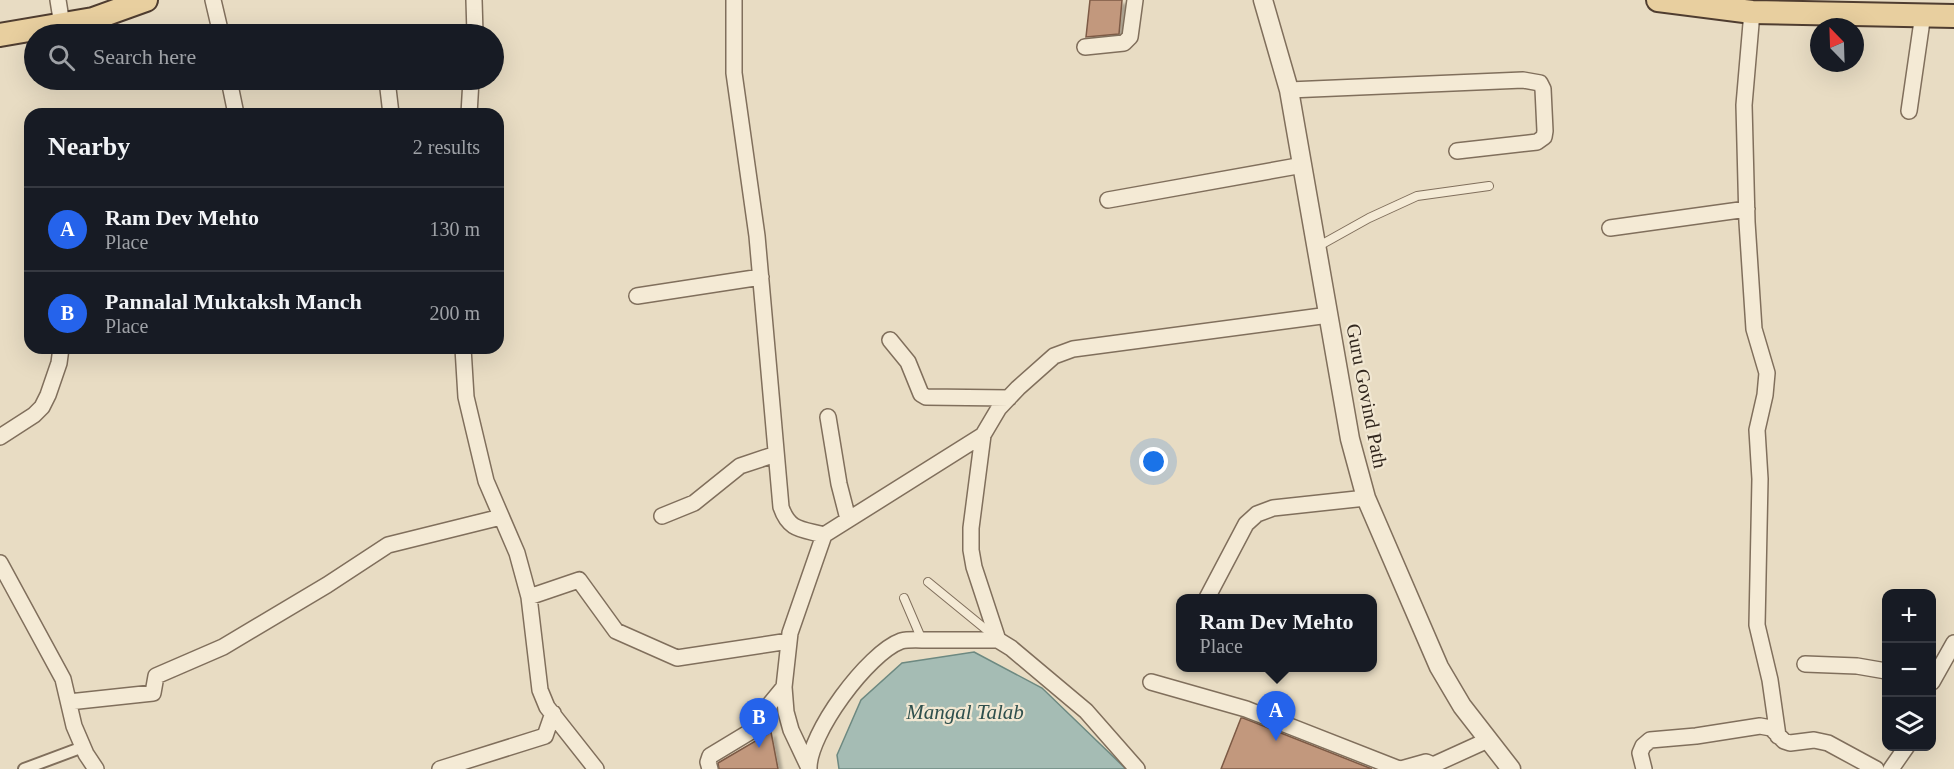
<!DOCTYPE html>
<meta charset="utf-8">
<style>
body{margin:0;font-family:Georgia,serif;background:#242831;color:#f1f3f6}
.controls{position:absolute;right:18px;bottom:18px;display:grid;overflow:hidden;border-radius:12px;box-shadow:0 6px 24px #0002}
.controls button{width:54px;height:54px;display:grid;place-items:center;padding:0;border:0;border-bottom:2px solid #363941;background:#171b24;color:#f1f3f6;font:30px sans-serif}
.compass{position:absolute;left:1810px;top:18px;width:54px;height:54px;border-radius:50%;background:#171b24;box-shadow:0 6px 24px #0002;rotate:337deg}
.you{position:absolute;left:1154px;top:462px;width:21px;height:21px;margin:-15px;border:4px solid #fff;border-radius:50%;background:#1a73e8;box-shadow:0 0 0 9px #1a73e833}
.badge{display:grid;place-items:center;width:39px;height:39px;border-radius:50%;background:#2563eb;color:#fff;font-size:20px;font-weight:700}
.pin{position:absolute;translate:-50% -50px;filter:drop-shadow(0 2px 3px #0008)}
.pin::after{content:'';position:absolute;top:32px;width:21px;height:18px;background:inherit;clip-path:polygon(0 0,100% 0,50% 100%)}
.popup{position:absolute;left:1176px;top:594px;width:201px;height:78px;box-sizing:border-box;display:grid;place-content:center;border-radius:12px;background:#171b24;filter:drop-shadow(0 2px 4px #0005);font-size:20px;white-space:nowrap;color:#9ea1a6}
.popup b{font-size:22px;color:#f1f3f6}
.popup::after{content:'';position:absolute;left:50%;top:100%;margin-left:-12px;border:12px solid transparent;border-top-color:#171b24}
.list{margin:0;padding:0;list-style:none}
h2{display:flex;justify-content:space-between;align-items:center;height:78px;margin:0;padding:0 24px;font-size:26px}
h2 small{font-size:20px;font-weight:400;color:#9ea1a6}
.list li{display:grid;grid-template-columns:39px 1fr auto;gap:18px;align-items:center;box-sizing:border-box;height:84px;padding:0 24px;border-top:2px solid #363941}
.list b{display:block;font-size:22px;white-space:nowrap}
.list p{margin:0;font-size:20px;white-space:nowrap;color:#9ea1a6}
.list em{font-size:20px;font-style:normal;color:#9ea1a6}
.icon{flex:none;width:33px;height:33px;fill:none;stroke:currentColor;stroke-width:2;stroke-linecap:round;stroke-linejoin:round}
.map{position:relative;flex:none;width:1954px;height:769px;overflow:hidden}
.search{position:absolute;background:#171b24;box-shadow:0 6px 24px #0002;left:24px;top:24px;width:480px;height:66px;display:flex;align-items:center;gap:15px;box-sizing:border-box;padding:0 21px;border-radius:33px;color:#9ea1a6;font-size:22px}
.panel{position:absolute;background:#171b24;box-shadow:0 6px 24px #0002;left:24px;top:108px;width:480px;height:246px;border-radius:18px}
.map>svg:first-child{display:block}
.water{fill:#a5bcb4;stroke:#6d8981;stroke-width:1.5}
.building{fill:#c2987d;stroke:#7d5a45;stroke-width:1.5;filter:url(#shadow)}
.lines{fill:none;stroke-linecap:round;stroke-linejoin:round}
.service-casing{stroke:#806f5c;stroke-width:10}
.pedestrian-casing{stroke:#806f5c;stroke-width:14}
.minor-casing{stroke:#806f5c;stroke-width:18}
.tertiary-casing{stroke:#806f5c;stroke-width:21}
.primary-casing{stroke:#4f3d30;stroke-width:26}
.service{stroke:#f4ead5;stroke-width:8}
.pedestrian{stroke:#f4ead5;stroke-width:10}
.minor{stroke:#f4ead5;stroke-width:15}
.tertiary{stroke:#f4ead5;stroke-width:18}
.primary{stroke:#e8cf9f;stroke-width:22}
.labels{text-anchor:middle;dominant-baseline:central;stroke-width:4.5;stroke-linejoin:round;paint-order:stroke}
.street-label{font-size:20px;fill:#32271e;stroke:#f1e7d2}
.water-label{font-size:21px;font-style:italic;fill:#2f504d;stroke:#f1e7d2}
</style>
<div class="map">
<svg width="1954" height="769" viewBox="0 0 1954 769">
<defs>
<filter id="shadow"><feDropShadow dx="4.5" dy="4.5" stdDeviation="1.5" flood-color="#0004"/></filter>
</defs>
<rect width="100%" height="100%" fill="#e8dcc3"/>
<path class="water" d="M974 652 1042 688 1126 769H839L837 755 861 700 902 663Z"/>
<path class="building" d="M1090 0H1122L1119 34 1086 37Z
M1241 718H1243L1372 769H1221Z
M771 732 778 769H719L718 763Z"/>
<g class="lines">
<defs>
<path id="service" d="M1317 247 1369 218 1417 196 1489 186
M928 582 994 636
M904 598 922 640"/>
<path id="pedestrian" d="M24 769 83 747"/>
<path id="minor" d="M58 0 62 25
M213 0 221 34
M474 0 475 34
M734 0V73L757 236 781 507C789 531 802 529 824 535
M1752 12 1744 105 1747 222 1754 329 1767 373 1765 395 1757 430 1760 479 1757 625 1770 680 1778 736
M1085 47 1124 43 1130 37 1135 0
M229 80 236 114
M387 80 391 114
M1289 90 1523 80 1540 83 1543 89 1545 131 1544 137 1537 142 1457 151
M1909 111 1923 14
M469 114 471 80
M1108 200 1303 165
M1610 228 1747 209
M637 296 761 277
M890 340 908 362 921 394 926 397 1009 398
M463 348 466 397 486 481 517 553 529 597 540 690 547 707 596 769
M828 417 839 484 848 519
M0 437 34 415 42 407 48 395 59 363 61 348
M662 516 694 503 740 466 776 454
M0 563 63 679 74 726 86 754 96 769
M529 597 579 580 616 631 677 658 789 641
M1207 598 1246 524 1257 514 1273 508 1366 498
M998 640 974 567 971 550V528L983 435 999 408 1018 388 1054 356 1073 349 1329 315
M1805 664 1857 666 1886 671
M1151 682 1246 709 1399 769
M1932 682 1954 643
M69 702 153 693 156 676 223 647 327 585 388 545 501 517
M808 766 791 730 786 712 784 687 790 633 824 535 983 435
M440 769 545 736 553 713
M710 769 708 762 710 756 758 727 764 720 770 704 784 687
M809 769C808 734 868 653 901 641 909 639 920 640 928 640 952 640 975 640 998 640L1011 648 1086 711 1137 769
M1401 769 1426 762 1433 765 1488 740
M1644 769 1640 753 1643 746 1650 740 1696 736 1760 726 1771 728 1784 741 1790 743 1814 740 1828 743 1876 769
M1891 769 1907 746"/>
<path id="tertiary" d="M1263 0 1289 90 1350 439 1366 498 1439 667 1462 706 1511 769"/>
<path id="primary" d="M1658 0 1752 12 1954 16
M0 35 93 19 146 0"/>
</defs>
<use href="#service" class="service-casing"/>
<use href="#pedestrian" class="pedestrian-casing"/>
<use href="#minor" class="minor-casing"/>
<use href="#tertiary" class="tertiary-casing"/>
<use href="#primary" class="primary-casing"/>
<use href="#service" class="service"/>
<use href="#pedestrian" class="pedestrian"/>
<use href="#minor" class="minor"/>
<use href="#tertiary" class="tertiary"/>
<use href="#primary" class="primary"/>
</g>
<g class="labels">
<g class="street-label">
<text transform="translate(1367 396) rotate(79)">Guru Govind Path</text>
</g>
<g class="water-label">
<text x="965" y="712">Mangal Talab</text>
</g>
</g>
</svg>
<div class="controls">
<button>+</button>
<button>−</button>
<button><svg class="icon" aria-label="layers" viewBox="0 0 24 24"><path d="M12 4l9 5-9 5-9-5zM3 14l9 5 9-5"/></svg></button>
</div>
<svg class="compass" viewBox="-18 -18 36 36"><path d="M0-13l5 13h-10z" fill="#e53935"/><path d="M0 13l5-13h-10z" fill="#9ea1a6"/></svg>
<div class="you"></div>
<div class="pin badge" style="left:1276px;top:741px">A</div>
<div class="popup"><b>Ram Dev Mehto</b>Place</div>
<div class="pin badge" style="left:759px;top:748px">B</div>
<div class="search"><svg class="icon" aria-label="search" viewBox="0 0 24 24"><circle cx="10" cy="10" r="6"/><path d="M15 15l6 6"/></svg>Search here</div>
<section class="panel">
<h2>Nearby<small>2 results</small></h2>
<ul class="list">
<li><span class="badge">A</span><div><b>Ram Dev Mehto</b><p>Place</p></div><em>130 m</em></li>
<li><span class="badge">B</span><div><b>Pannalal Muktaksh Manch</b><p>Place</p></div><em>200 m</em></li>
</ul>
</section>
</div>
